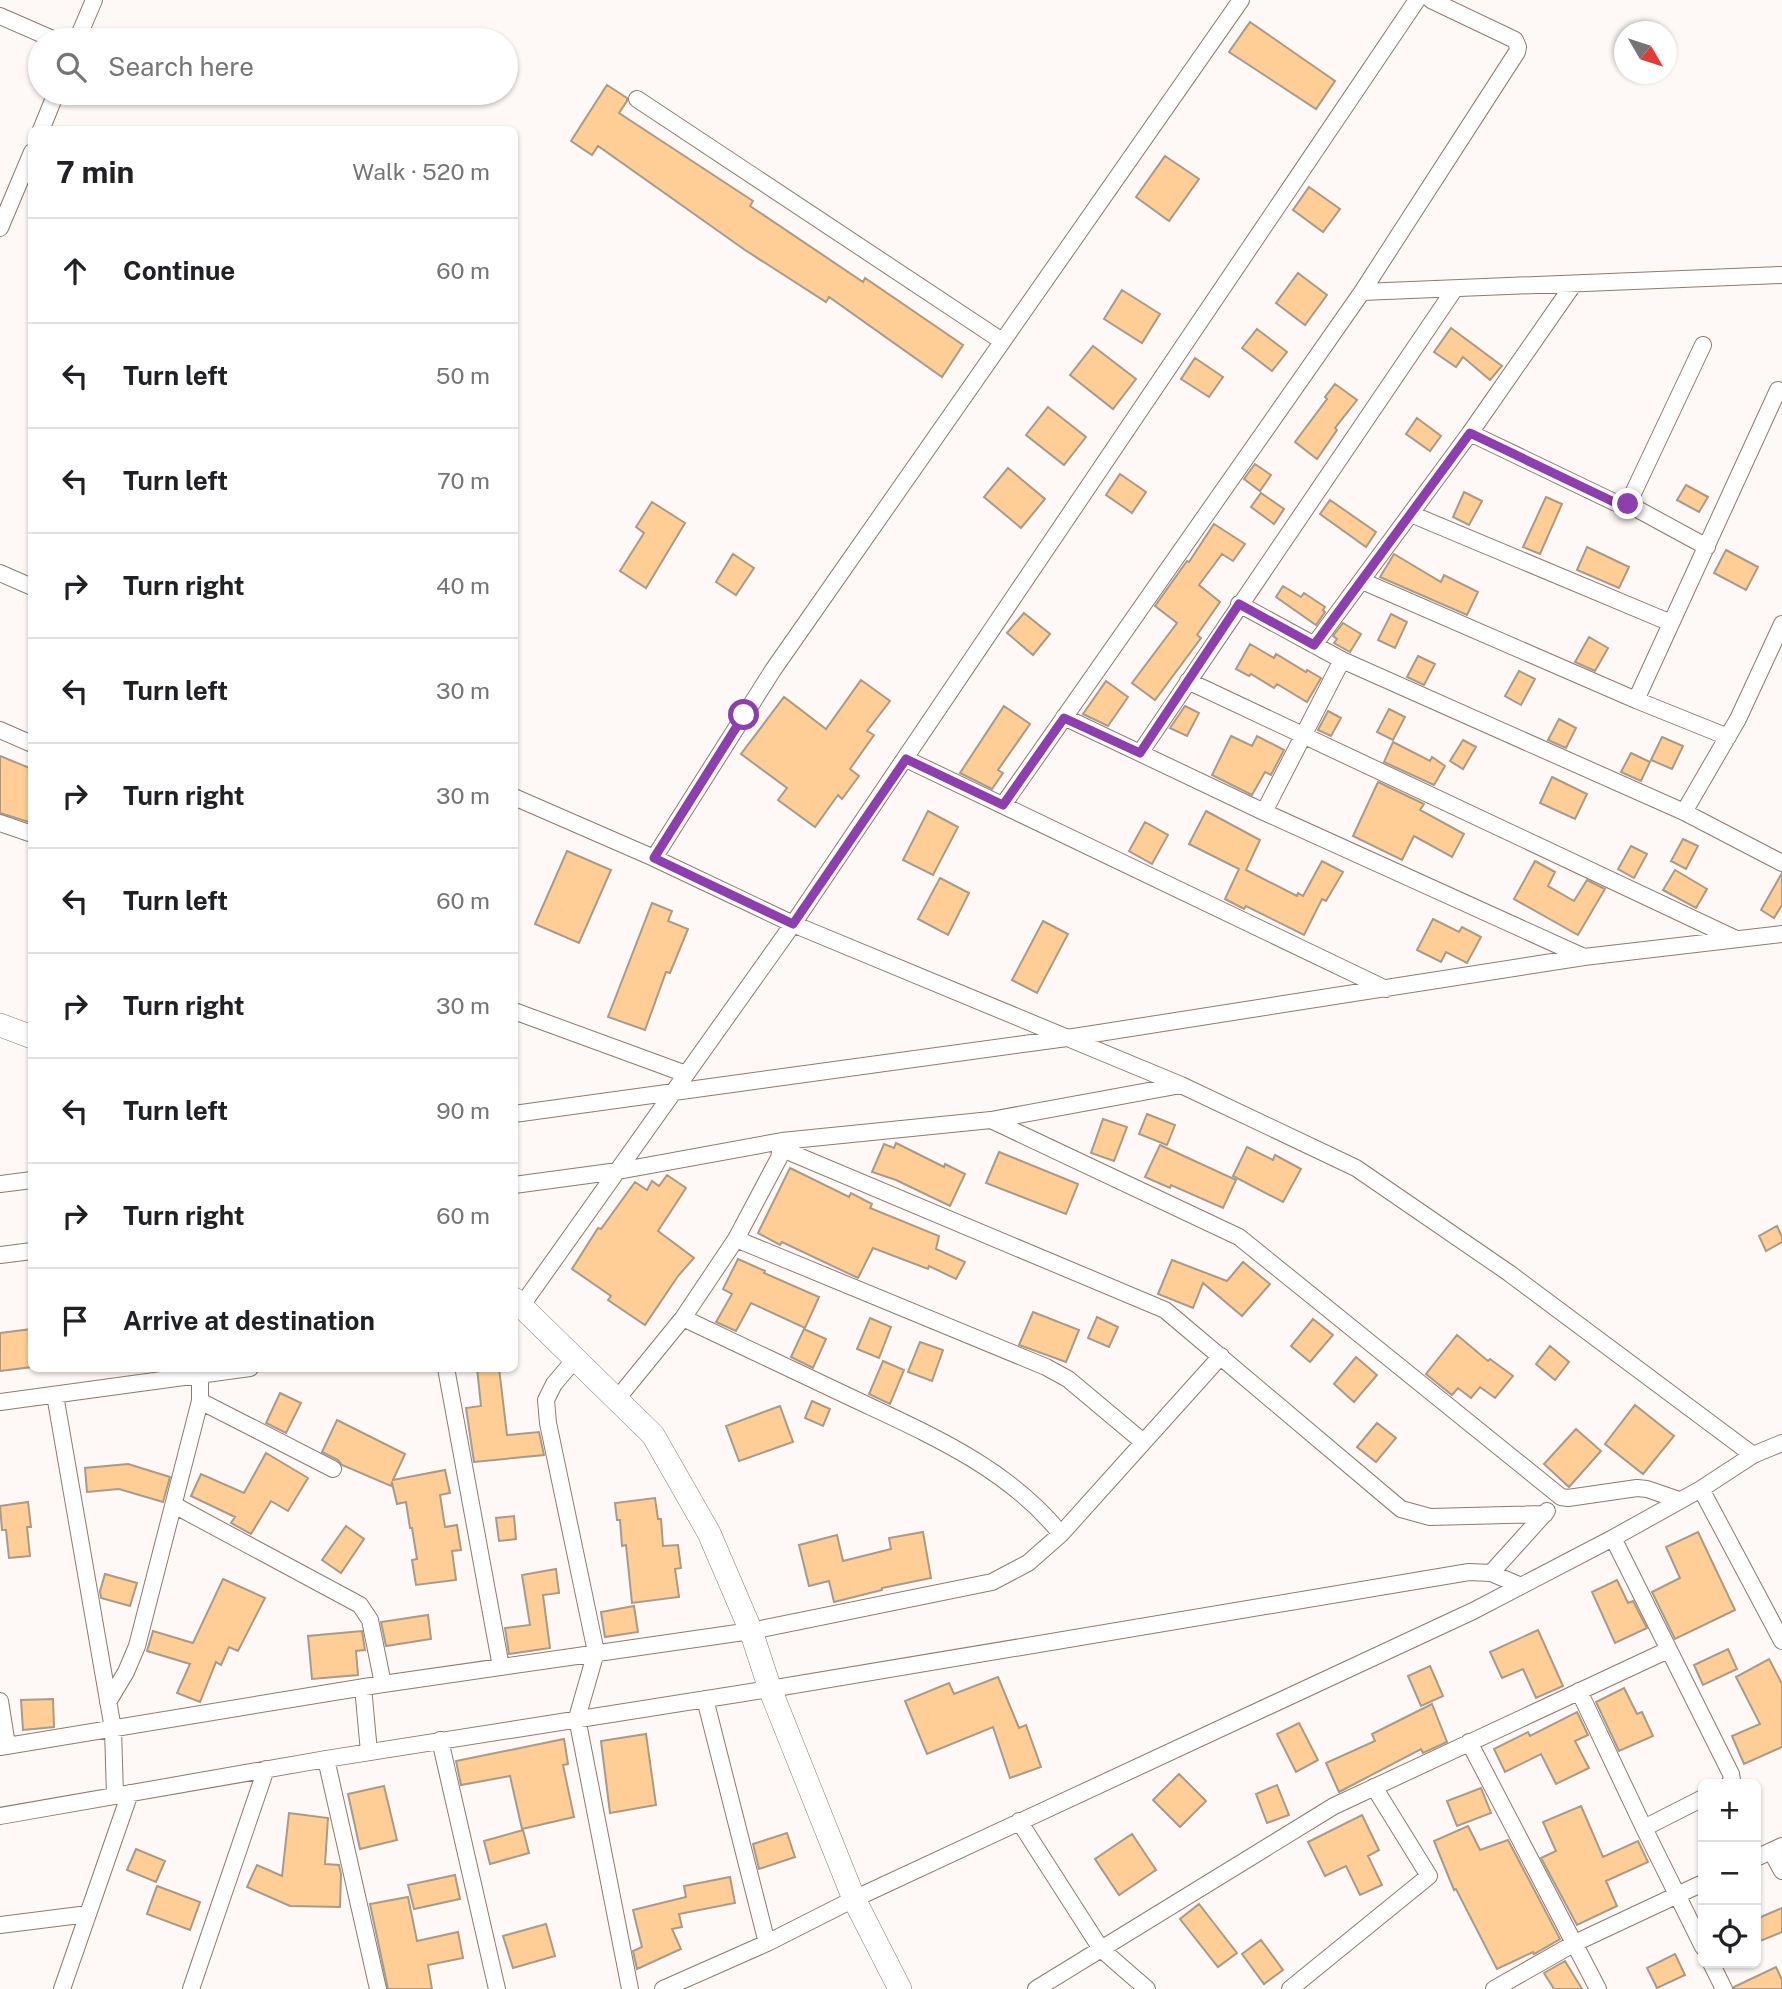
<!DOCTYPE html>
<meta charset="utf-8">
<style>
body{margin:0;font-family:"Public Sans",sans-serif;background:#f2f2f2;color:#202124}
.controls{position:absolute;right:21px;bottom:21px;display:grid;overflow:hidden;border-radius:10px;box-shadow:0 2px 5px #0004}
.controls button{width:63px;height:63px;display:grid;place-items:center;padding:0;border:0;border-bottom:2px solid #e0e0e0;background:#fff;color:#202124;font:35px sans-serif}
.compass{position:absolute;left:1614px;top:21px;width:63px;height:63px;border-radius:50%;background:#fff;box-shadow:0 2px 5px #0004;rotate:129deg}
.stop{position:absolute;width:21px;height:21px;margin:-16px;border:5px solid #8e3faf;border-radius:50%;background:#fff}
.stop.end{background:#8e3faf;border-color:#fff;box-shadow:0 2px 7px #0008}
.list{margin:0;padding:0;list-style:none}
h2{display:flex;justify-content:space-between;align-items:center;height:91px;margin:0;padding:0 28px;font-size:30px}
h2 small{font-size:23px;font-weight:400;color:#757577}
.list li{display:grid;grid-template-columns:46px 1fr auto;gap:21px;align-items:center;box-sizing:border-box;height:105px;padding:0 28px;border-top:2px solid #e0e0e0}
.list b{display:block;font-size:26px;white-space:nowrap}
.list em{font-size:23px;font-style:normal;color:#757577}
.icon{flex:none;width:38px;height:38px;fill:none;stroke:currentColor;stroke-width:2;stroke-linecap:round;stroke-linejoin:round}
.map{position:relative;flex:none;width:1782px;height:1989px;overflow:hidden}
.search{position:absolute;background:#fff;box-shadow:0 2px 5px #0004;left:28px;top:28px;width:490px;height:77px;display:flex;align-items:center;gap:18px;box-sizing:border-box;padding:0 24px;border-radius:38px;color:#757577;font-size:26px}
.panel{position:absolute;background:#fff;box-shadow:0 2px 5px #0004;left:28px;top:126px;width:490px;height:1246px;border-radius:10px}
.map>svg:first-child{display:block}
.building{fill:#ffce96;stroke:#aa9a88;stroke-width:2}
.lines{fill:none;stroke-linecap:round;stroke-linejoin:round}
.street-casing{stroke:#8f7a6f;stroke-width:18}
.secondary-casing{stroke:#8f7a6f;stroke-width:24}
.street{stroke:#fff;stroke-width:16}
.secondary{stroke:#fff;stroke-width:23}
.route{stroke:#8e3faf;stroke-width:9}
</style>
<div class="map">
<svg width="1782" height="1989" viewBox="0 0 1782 1989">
<rect width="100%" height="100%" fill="#fef9f6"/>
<path class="building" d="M1250 22 1335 81 1316 109 1229 52Z
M607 85 627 98V101L619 113 753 201 750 206 863 282 865 278 963 345 942 377 829 297 826 302 745 250 598 146 592 155 571 141Z
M1165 156 1199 179 1169 221 1136 197Z
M1309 187 1340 209 1323 232 1293 210Z
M1298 273 1327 295 1305 325 1276 303Z
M1122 290 1160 314 1142 343 1104 319Z
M1451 328 1502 366 1490 380 1463 357 1456 367 1434 352Z
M1257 329 1287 352 1272 371 1242 348Z
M1093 346 1136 379 1113 409 1070 375Z
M1195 358 1223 377 1209 397 1181 379Z
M1335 384 1357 400 1335 428 1337 430 1317 459 1295 442 1327 399 1325 397Z
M1048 407 1086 437 1064 465 1026 435Z
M1417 418 1441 436 1430 451 1406 434Z
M1255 464 1271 475 1260 491 1244 479Z
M1008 468 1045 499 1021 528 984 497Z
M1120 474 1146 492 1132 513 1106 495Z
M1686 485 1708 497 1699 512 1677 500Z
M1464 492 1482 501 1469 525 1453 517Z
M1261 493 1284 509 1274 524 1251 507Z
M1546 497 1562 504 1540 554 1523 547Z
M1330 500 1376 532 1366 547 1320 514Z
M652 502 685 523 646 588 620 571 644 533 636 527Z
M1214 524 1245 544 1233 561 1222 554 1199 585 1220 602 1197 635 1201 638 1155 700 1132 683 1177 623 1155 606 1187 561 1189 562Z
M1587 547 1629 567 1619 588 1577 570Z
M1726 550 1758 567 1746 590 1714 573Z
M733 554 754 568 736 595 716 582Z
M1394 554 1441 582 1444 575 1478 592 1467 615 1380 577Z
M1283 586 1301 597 1304 593 1325 607 1323 610 1325 612 1316 625 1276 597Z
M1024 613 1050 634 1033 655 1007 633Z
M1391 614 1407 622 1395 648 1378 640Z
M1343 623 1361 634 1350 652 1334 643 1337 639 1333 636Z
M1589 637 1608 648 1595 671 1575 662Z
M1250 644 1274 658 1276 654 1306 672 1307 670 1321 678 1307 702 1277 684 1274 688 1251 674 1249 676 1236 669Z
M1418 656 1435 664 1424 685 1407 677Z
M1519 671 1535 679 1521 705 1505 696Z
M861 680 890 701 867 731 874 735 850 769 859 776 842 799 838 795 815 827 778 800 787 788 741 754 784 697 826 729Z
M1106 681 1128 697 1108 726 1083 714Z
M1004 706 1030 724 998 770 1003 773 992 789 960 773Z
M1185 706 1199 713 1187 736 1170 728Z
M1389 709 1405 717 1393 740 1377 732Z
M1328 711 1341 718 1331 736 1318 730Z
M1559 719 1576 728 1566 748 1548 740Z
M1231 736 1252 746 1257 736 1284 750 1271 775 1265 772 1252 795 1212 775Z
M1662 737 1683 746 1672 769 1651 760Z
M1463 740 1476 747 1463 769 1450 761Z
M1393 742 1430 761 1432 757 1445 766 1434 785 1384 762Z
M1631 753 1650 762 1641 781 1621 772Z
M0 756 32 769V823L0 813Z
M1552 777 1587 794 1575 819 1540 803Z
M1378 782 1424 804 1420 810 1464 834 1452 857 1414 836 1402 860 1353 836Z
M928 811 958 827 933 875 903 860Z
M1206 811 1260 840 1246 870 1297 896 1298 893 1303 896 1322 861 1343 872 1326 901 1322 899 1304 935 1246 906 1244 909 1225 899 1239 869 1189 844Z
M1145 822 1168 835 1152 864 1129 851Z
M1683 839 1698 846 1686 869 1671 861Z
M1631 846 1647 854 1634 878 1618 869Z
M567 851 611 870 579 943 535 924Z
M1535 861 1555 872 1548 886 1574 901 1587 880 1605 889 1578 935 1514 899Z
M1675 870 1707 889 1696 908 1663 890Z
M1782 873V905L1774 918 1761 910Z
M940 878 969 893 948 935 918 919Z
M652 903 672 911 668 921 688 929 670 973 666 972 645 1030 608 1017Z
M1433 919 1459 932 1462 927 1481 937 1467 963 1446 952 1441 962 1417 950Z
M1043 921 1068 934 1037 993 1012 980Z
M1147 1114 1175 1125 1167 1145 1139 1134Z
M1103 1119 1127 1127 1114 1161 1091 1153Z
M896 1143 944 1167 945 1164 965 1174 950 1206 896 1180 872 1172 884 1144 894 1148Z
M1160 1145 1236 1180 1223 1208 1171 1185 1170 1188 1145 1177Z
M1247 1147 1273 1160 1275 1155 1301 1169 1283 1202 1233 1176Z
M999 1152 1078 1184 1066 1214 986 1183Z
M790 1168 849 1197 851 1193 872 1204 870 1208 939 1236 936 1249 965 1262 956 1279 929 1266 928 1269 873 1248 858 1278 782 1242 780 1245 758 1233Z
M667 1175 686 1188 658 1231 694 1258 678 1276 645 1325 608 1300 611 1296 572 1269 598 1228 601 1229 635 1182 647 1190 652 1181 659 1186Z
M1777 1226 1782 1237V1242L1766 1251 1759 1236Z
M738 1259 765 1271 764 1273 819 1297 805 1328 751 1303 736 1331 716 1322 732 1294 723 1289Z
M1172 1260 1227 1281 1243 1262 1270 1284 1242 1316 1203 1283 1193 1308 1158 1294Z
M1033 1312 1079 1330 1066 1362 1019 1345Z
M1097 1317 1118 1327 1109 1347 1088 1338Z
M870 1318 891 1327 879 1358 857 1349Z
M1313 1319 1333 1335 1310 1362 1291 1346Z
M32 1329V1367L0 1371V1333Z
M804 1329 826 1339 813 1368 791 1357Z
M1457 1335 1488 1361 1490 1359 1513 1376 1495 1398 1480 1387 1471 1398 1458 1388 1452 1395 1426 1374Z
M920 1342 943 1350 932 1381 908 1372Z
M1550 1346 1569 1362 1555 1380 1536 1364Z
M1356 1357 1377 1375 1354 1402 1334 1384Z
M883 1361 904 1370 890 1404 869 1394Z
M477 1368H499L507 1435 539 1432 544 1455 474 1462 466 1408 481 1406Z
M280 1393 301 1403 286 1433 266 1423Z
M812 1401 830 1409 823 1426 805 1418Z
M1635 1405 1674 1436 1643 1474 1605 1444Z
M780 1406 793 1442 739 1461 726 1426Z
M337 1420 405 1454 393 1480 445 1470 450 1493 440 1495 445 1527 457 1525 461 1550 452 1551 456 1580 416 1585 412 1560 417 1559 412 1528H410L406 1502 397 1504 392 1483 391 1486 342 1465 338 1460 322 1452Z
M1377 1423 1396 1438 1376 1462 1357 1447Z
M1576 1429 1601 1451 1569 1487 1544 1464Z
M266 1453 308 1478 288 1511 271 1501 251 1534 231 1523 235 1517 191 1496 201 1474 244 1493Z
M128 1464 170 1477 163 1502 119 1489 87 1492 85 1468Z
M655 1498 658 1519H661L663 1546 678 1545 681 1568 675 1569 679 1597 632 1603 626 1545 622 1546 620 1520H617L615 1503Z
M28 1502 31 1527H27L30 1556 9 1558 6 1530H2L0 1506Z
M514 1516 516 1539 499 1541 496 1518Z
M346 1526 364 1539 341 1573 322 1560Z
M923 1532 931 1578 882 1588V1590L834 1602 829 1581 809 1586 799 1545 837 1535 843 1561 891 1549 889 1538Z
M1698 1532 1735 1610 1675 1639 1652 1592 1680 1578 1666 1547Z
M556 1569 559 1593 543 1595 550 1648 509 1654 505 1628 530 1625 522 1575Z
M105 1574 137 1583 130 1606 101 1598 100 1591Z
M223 1579 265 1598 238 1651 229 1647 221 1665 216 1662 200 1702 177 1693 190 1664 147 1651 153 1631 193 1643Z
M1617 1580 1628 1603 1633 1601 1647 1628 1615 1643 1592 1592Z
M634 1606 638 1632 605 1637 601 1612Z
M428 1615 431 1639 386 1646 381 1622Z
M1538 1630 1563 1686 1536 1698 1523 1669 1502 1678 1490 1652Z
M362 1631 365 1650 356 1651 358 1675 312 1679 308 1636Z
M1728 1649 1737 1669 1703 1685 1694 1665Z
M1769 1659 1782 1684V1747L1744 1764 1732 1736 1760 1724 1736 1677Z
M1430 1666 1443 1696 1421 1706 1408 1676Z
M998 1677 1019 1728 1026 1725 1041 1767 1010 1778 993 1727 927 1754 905 1701 949 1683 954 1694Z
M1624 1688 1637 1714 1642 1712 1653 1736 1619 1751 1596 1702Z
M53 1699 54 1727 23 1730 21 1700Z
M1432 1704 1447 1742 1423 1753 1421 1749 1339 1792 1326 1763 1375 1741 1372 1734Z
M1577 1712 1588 1735 1575 1741 1589 1768 1556 1784 1541 1754 1505 1772 1494 1749 1528 1732 1530 1736Z
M1299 1723 1318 1760 1296 1772 1277 1734Z
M646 1734 656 1805 610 1813 601 1741Z
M564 1739 568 1764 563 1765 574 1817 522 1829 510 1776 461 1785 456 1761Z
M1179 1774 1206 1801 1180 1827 1153 1800Z
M1277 1785 1289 1815 1267 1823 1256 1794Z
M384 1786 397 1840 360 1849 348 1794Z
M1481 1788 1491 1813 1457 1826 1447 1801Z
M1581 1806 1603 1857 1638 1841 1648 1862 1606 1881 1617 1906 1577 1925 1541 1858 1556 1851 1543 1822Z
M289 1813 328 1818 325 1864 339 1865 341 1874 340 1907 290 1906 247 1887 257 1865 282 1876Z
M1362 1815 1379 1850 1368 1856 1382 1885 1360 1895 1346 1866 1325 1876 1308 1842Z
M1468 1826 1480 1850 1508 1840 1560 1939 1534 1954 1533 1952 1497 1969 1456 1889 1454 1890 1434 1841Z
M523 1830 529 1853 490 1864 484 1841Z
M787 1833 795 1857 759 1869 753 1844Z
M1132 1834 1156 1870 1119 1895 1095 1859Z
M136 1849 165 1861 156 1882 127 1870Z
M455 1875 460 1899 414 1909 408 1885Z
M730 1877 735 1903 679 1914 682 1927 672 1929 681 1949 637 1969 633 1951 642 1947 633 1910 686 1897 684 1886Z
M157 1886 200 1902 190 1930 147 1914Z
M408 1897 417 1941 458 1932 463 1958 428 1965 432 1989H388L370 1904Z
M1199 1904 1237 1953 1218 1967 1180 1919Z
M1782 1908V1932L1760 1941 1756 1930V1919Z
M546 1924 555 1956 513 1968 503 1936Z
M1261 1940 1283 1970 1264 1984 1242 1954Z
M1675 1954 1685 1975 1657 1988 1647 1968Z
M1565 1961 1582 1989H1554L1544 1973Z
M1776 1967 1782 1980V1989H1734V1987Z"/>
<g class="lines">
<defs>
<path id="street" d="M0 16 55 40
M77 40 94 0
M637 99 1002 341
M41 130 56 93
M0 228 32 152
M1362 292 1782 275
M1470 433 1616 503 1628 504 1707 547
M1628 504 1703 345
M1411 514 1671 623
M0 573 32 587
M1362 581 1636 700 1728 737
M1239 604 1342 660 1684 812 1782 863
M1314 645 1470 433 1573 285
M1188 681 1736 939
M1636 700 1778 390
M1064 717 1264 812 1584 957
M0 730 32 744
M1140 753 1454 290
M906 759 1386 989
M514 797 654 858 793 924 1181 1085 1356 1168 1509 1273 1753 1455
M1003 805 1362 292 1517 52 1518 47 1515 40 1431 0
M1264 812 1342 660
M1684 812 1738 719 1782 624
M0 823 32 834
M654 858 773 670 1241 0
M514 1011 686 1074
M514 1114 1067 1038 1584 957 1782 934
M991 1120 1239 1237 1561 1497 1568 1498 1637 1488 1647 1489 1679 1500
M782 1149 1165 1310 1401 1509 1430 1517 1545 1514
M0 1184 32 1180
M514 1185 618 1171 782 1141 991 1120 1181 1085
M736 1239 1046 1367 1068 1379 1142 1441
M0 1255 32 1251
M514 1312 522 1305 793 924 1417 0
M683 1318C739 1345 796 1371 852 1398 928 1434 1007 1467 1061 1534
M576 1358 554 1384 546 1400 548 1423 596 1652 577 1718 630 1989
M446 1368 501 1667
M55 1395 113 1729 115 1796
M617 1399 683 1318 736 1239 779 1158 782 1141
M200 1401 333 1469
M0 1402 250 1368
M1701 1489 1782 1641
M174 1505 360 1605 370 1620 383 1684
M1613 1538 1731 1774 1732 1780 1729 1784
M1491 1573 1547 1511
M363 1687 369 1752
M1579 1691 1644 1828 1703 1947
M705 1699 767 1943
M0 1701 7 1745
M108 1702 126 1672 137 1646 200 1401V1376
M440 1740 497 1989
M1469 1742 1598 1989
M0 1747 383 1684 751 1631 992 1582 1028 1563 1061 1534 1221 1356
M326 1759 378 1989
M0 1816 326 1759 770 1689 1469 1572 1491 1573 1519 1585
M1019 1821 1101 1949 1147 1989
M1644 1828 1703 1798
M1771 1851 1782 1871
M1756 1858 1782 1846
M0 1925 88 1914
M1711 1963 1724 1989
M62 1989 130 1793
M191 1989 266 1769
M663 1989 767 1943 854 1899 1473 1611 1613 1538 1701 1489 1753 1455 1782 1443
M1036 1989 1334 1806 1668 1650
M1290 1989 1429 1876 1374 1787
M1494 1989 1575 1943 1703 1883"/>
<path id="secondary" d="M0 1025 32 1037
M514 1299 653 1435 709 1533 751 1631 770 1689 854 1899 900 1989"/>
</defs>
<use href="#street" class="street-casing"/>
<use href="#secondary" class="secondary-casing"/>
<use href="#street" class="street"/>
<use href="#secondary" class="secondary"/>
</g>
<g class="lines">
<path class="route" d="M744 715 654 858 793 924 906 759 1003 805 1064 718 1140 753 1239 604 1314 645 1470 433 1616 503 1628 504"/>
</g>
</svg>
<div class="controls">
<button>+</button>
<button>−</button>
<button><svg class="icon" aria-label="locate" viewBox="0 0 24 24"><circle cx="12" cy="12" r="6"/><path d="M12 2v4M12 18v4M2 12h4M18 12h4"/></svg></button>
</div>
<svg class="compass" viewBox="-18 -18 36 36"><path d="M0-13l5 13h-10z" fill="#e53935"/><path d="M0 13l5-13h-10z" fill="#757577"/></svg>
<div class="stop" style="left:744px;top:715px"></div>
<div class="stop end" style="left:1628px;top:504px"></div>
<div class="search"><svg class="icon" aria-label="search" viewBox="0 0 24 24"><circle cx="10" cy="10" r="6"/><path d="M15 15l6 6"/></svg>Search here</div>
<section class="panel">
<h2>7 min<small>Walk · 520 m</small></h2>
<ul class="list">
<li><svg class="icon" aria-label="ahead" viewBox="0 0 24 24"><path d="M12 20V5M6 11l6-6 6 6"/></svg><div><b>Continue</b></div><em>60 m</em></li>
<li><svg class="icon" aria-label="left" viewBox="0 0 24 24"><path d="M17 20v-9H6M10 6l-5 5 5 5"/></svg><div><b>Turn left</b></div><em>50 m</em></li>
<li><svg class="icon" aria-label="left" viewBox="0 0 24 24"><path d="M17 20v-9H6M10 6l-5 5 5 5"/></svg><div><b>Turn left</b></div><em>70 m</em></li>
<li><svg class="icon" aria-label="right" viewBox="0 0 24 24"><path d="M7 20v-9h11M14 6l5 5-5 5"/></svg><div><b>Turn right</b></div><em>40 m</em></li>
<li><svg class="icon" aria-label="left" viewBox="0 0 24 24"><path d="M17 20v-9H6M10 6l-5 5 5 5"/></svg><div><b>Turn left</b></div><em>30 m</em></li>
<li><svg class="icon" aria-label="right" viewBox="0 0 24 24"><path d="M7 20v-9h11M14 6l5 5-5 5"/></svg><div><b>Turn right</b></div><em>30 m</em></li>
<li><svg class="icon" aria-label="left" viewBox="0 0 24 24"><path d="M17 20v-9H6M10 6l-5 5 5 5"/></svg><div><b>Turn left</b></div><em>60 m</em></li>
<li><svg class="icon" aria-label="right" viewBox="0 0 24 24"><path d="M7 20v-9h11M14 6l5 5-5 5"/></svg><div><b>Turn right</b></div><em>30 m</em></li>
<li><svg class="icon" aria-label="left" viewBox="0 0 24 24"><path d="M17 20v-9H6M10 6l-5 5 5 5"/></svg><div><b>Turn left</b></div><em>90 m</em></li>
<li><svg class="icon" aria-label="right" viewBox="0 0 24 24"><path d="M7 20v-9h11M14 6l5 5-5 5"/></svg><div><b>Turn right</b></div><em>60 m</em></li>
<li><svg class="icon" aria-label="arrive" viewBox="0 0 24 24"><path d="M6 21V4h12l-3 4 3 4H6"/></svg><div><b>Arrive at destination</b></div></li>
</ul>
</section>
</div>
